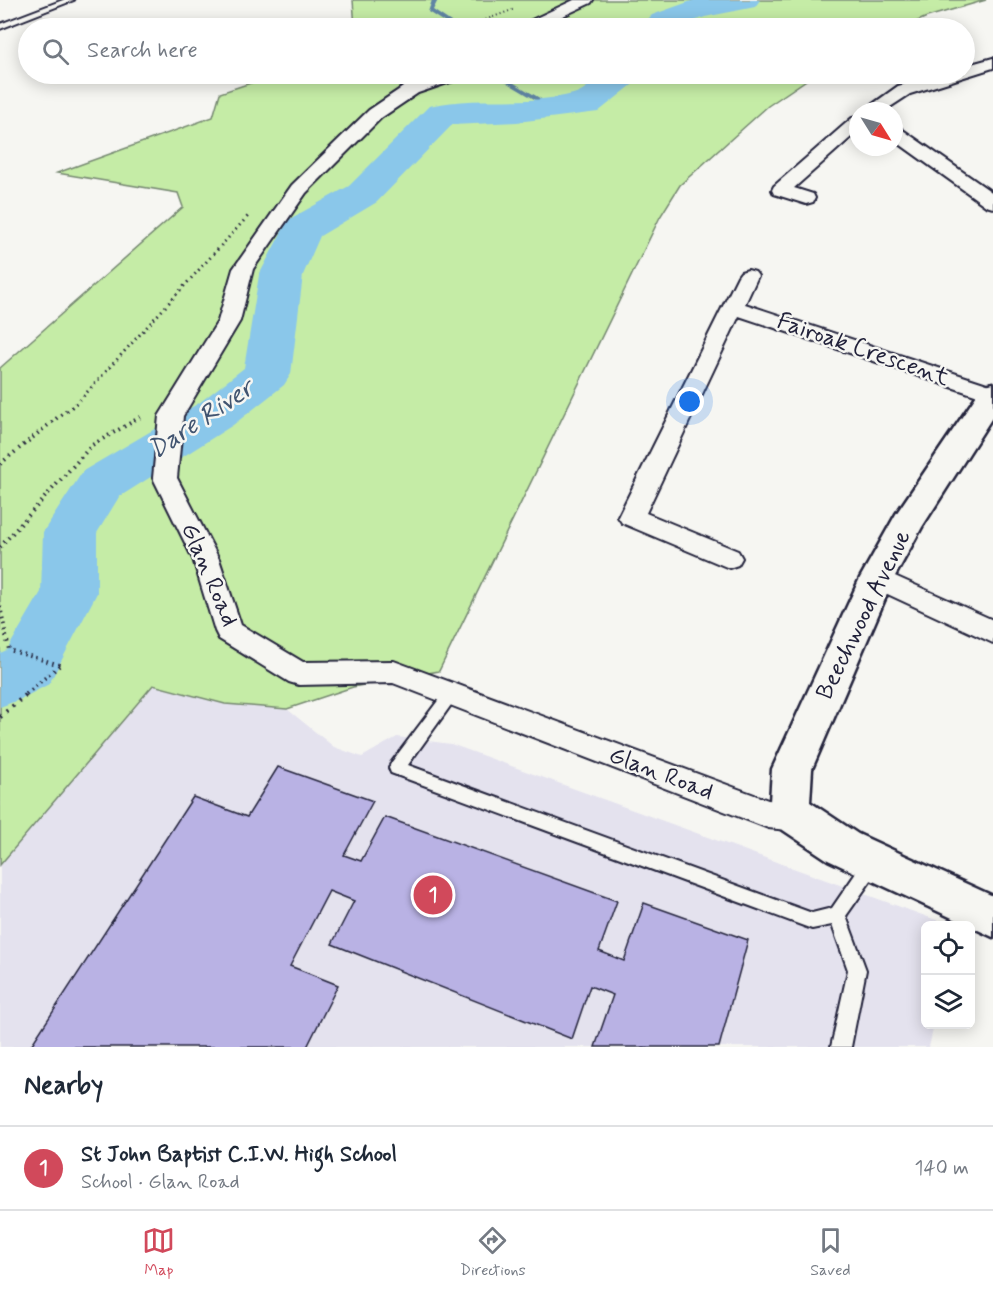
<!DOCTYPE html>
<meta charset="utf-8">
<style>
body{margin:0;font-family:Mynerve,sans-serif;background:#f6f6f7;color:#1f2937}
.controls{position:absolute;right:18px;bottom:18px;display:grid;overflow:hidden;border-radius:9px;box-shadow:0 3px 15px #0003}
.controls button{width:54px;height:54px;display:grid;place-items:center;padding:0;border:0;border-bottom:2px solid #e0e1e3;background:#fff;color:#1f2937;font:30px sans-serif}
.compass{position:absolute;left:849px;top:102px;width:54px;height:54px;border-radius:50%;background:#fff;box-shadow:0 3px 15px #0003;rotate:127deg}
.you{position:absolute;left:690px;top:402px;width:21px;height:21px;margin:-15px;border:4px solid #fff;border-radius:50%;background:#1a73e8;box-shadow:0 0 0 9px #1a73e833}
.badge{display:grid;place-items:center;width:39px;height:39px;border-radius:50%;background:#d1495b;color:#fff;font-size:20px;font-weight:700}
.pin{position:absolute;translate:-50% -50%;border:3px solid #fff;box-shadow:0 2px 6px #0006}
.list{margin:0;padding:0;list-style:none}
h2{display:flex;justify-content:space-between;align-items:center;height:78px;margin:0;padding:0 24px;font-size:26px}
h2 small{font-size:20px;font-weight:400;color:#747a83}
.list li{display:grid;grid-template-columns:39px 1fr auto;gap:18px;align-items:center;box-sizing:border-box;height:84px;padding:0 24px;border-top:2px solid #e0e1e3}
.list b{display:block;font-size:22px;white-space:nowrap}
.list p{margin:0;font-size:20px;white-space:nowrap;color:#747a83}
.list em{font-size:20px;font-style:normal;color:#747a83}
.icon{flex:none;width:33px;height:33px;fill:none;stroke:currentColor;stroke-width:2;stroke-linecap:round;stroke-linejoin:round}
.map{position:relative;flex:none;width:993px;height:1047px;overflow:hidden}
.search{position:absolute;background:#fff;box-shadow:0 3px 15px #0003;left:18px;right:18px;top:18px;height:66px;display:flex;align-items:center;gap:15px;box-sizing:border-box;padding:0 21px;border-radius:33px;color:#747a83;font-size:22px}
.sheet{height:162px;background:#fff}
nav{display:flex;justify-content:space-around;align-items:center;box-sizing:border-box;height:84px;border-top:2px solid #e0e1e3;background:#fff;font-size:16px;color:#747a83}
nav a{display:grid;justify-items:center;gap:3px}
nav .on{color:#d1495b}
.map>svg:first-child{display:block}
.built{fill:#e4e2ee}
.green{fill:#c5eca6;stroke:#748770;stroke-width:1.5}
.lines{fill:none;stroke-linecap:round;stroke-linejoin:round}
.stream{fill:#6085a4;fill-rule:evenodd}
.river{fill:#8ac7ea;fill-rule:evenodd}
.building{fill:#b9b2e4;stroke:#22223b;stroke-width:1.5}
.lane-casing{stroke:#22223b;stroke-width:4}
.street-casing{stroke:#22223b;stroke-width:4}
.secondary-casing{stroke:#22223b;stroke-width:5}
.path-far3{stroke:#22223b;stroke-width:2;stroke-dasharray:1 3;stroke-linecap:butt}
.path-far2{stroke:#22223b;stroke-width:3;stroke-dasharray:1.5 4;stroke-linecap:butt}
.path-far1{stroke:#22223b;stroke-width:4;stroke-dasharray:1.5 4.5;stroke-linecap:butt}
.path{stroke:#22223b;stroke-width:4.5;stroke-dasharray:2 6;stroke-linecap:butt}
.lane{fill:#f6f6f2;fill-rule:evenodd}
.street{fill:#f6f6f2;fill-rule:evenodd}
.secondary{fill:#f6f6f2;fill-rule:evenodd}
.labels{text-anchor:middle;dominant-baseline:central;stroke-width:5;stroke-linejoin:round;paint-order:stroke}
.street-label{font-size:24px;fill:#22223b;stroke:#f6f6f2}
.water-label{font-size:26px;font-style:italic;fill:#415470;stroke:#f6f6f2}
</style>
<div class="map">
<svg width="993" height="1047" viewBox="0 0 993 1047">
<rect width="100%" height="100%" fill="#f6f6f2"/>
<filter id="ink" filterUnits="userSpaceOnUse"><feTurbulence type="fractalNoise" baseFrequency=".0167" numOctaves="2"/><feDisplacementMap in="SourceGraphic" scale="12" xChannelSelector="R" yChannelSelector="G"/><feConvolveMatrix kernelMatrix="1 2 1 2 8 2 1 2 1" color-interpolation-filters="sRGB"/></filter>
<g filter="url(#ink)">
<path class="built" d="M153 685 225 704 287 709 334 747 362 757 397 737 451 744 950 925 926 926V1024L934 1025 929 1047H0V865Z"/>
<path class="green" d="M353 0H986L927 17 902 28H355Z
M278 74H815L768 106 680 185 660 217 439 671 353 687 287 709 225 704 153 685 0 865V368L183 207 178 193 57 173 213 117 220 93Z"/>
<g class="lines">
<path class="stream" d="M432 0H438L433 10 451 22V24H447L428 12Z
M499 74 555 107 556 108 551 109 497 77 496 76Z"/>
<path class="river" d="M694 0H760L755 7 705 17 675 28H639L652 15Z
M604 74H639L632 85 598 112 517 122 452 125 377 202 320 236 303 275 291 374 284 385 233 425 119 497 97 533V593L49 684 21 699 0 707V653L7 650 41 592 43 532 83 471 199 403 244 368 259 275 288 220 349 186 429 106C476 95 526 106 573 94 583 92 595 80 604 74Z"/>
</g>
<path class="building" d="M278 767 373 801 344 855 361 861 385 817 617 901 599 951 624 961 644 903 748 940 719 1047H595L613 995 590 986 572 1039 332 944 354 901 329 891 290 966 338 985 307 1047H30L193 797 247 817Z"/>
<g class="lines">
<defs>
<path id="lane" d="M63 0H74L0 29V24Z
M451 688 456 690 459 694 456 698 408 765 812 913 832 908 867 857 873 855 879 857 882 863 879 869 846 916 866 970 851 1047H831L848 970 832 925 812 929 391 773 389 768 391 763 446 690Z"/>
<path id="street" d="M574 0H593L591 3 537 28H518L521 25Z
M993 58V68L910 94 884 111H863L898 86 940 74H964V66Z
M444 74H467L465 77 418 93 381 118 306 193 253 269 240 321 183 416 177 478 219 559 241 625 303 662 394 661 768 800 797 803 808 807 813 817 808 827 797 831 768 828 393 683 299 685 289 682 219 639 215 631 193 559 153 478 159 416 218 321 233 269 292 185 369 110 406 85Z
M858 117V131L794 188 813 194 815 198 813 202 806 204 774 194 772 190 774 186 852 118Z
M894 127 900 128 993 193V208L986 206 894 140Z
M748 270 755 272 758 276 745 304 993 386V401L739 316 646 513 738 551 742 558 738 565 729 568 622 523 618 517 738 276 741 272Z
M877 568 993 620V643L868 585 864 578 868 571Z"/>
<path id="secondary" d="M993 383V416L922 527 894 578 812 769 810 802 858 834 993 896V937L828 860 783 830 770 802 772 769 860 578 896 514 983 386Z"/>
</defs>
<use href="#lane" class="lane-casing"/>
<use href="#street" class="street-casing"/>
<use href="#secondary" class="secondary-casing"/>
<path class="path-far3" d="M463 28 515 9"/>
<path class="path-far2" d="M67 411 79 401 250 214"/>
<path class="path-far1" d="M0 464 68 409
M0 547 92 445 144 415
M0 606 9 650 60 665
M26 694 60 665"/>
<path class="path" d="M0 717 28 693"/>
<use href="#lane" class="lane"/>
<use href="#street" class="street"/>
<use href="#secondary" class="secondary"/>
</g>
</g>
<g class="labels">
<g class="street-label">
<text transform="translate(863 350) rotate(19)">Fairoak Crescent</text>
<text transform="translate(209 575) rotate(67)">Glan Road</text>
<text transform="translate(864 615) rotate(-64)">Beechwood Avenue</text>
<text transform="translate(661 774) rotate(21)">Glan Road</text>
</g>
<g class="water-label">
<text transform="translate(201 420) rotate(-34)">Dare River</text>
</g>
</g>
</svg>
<div class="controls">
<button><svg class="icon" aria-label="locate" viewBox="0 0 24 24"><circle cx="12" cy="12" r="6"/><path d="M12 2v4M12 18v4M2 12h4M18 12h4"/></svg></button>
<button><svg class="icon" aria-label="layers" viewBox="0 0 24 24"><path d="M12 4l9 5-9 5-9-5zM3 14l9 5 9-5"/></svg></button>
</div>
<svg class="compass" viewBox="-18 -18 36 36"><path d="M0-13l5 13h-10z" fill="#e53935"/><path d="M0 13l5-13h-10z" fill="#747a83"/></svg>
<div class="you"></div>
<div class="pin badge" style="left:433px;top:895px">1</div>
<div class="search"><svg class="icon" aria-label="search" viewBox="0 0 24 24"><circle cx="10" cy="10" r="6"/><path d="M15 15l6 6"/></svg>Search here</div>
</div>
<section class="sheet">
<h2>Nearby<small></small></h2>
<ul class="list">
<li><span class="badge">1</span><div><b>St John Baptist C.I.W. High School</b><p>School · Glan Road</p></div><em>140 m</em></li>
</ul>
</section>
<nav>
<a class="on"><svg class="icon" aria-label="map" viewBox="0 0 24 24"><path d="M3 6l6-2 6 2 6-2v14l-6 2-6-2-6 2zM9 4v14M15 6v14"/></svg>Map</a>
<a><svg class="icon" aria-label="directions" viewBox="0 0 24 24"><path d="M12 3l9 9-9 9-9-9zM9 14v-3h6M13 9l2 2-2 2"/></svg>Directions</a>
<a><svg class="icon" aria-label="saved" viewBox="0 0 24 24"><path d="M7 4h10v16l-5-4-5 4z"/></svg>Saved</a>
</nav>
